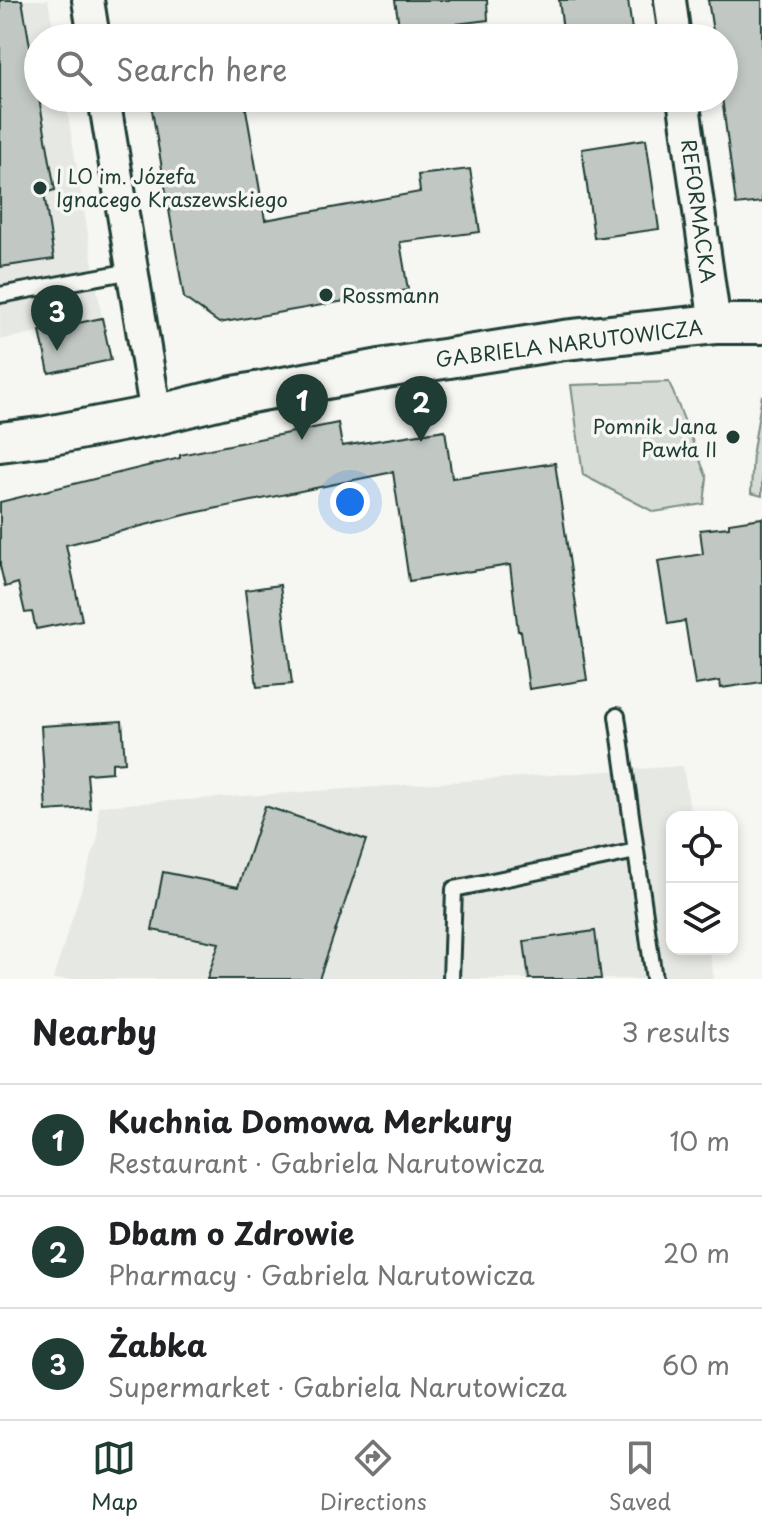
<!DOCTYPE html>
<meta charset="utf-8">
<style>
body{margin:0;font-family:"Playpen Sans",sans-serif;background:#f2f2f2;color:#202124}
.controls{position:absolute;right:24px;bottom:24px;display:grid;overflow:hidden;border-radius:16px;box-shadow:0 4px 12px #0003}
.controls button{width:72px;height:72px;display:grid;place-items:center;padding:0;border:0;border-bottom:2px solid #e0e0e0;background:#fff;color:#202124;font:40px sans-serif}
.you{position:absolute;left:350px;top:502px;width:28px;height:28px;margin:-20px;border:6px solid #fff;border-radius:50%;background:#1a73e8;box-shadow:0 0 0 12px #1a73e833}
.badge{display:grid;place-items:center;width:52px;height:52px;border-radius:50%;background:#1f3d34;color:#fff;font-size:26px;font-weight:700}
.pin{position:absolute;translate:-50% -66px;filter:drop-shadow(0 2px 4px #0008)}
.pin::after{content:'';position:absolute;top:42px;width:28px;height:24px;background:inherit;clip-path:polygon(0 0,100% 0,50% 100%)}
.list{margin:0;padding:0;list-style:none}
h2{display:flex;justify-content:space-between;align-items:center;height:104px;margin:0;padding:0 32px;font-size:34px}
h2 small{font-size:26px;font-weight:400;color:#757577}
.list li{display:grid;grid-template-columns:52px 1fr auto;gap:24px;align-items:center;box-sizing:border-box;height:112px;padding:0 32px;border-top:2px solid #e0e0e0}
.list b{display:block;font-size:30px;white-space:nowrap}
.list p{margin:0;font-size:26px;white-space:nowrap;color:#757577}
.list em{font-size:26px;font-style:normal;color:#757577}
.icon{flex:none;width:44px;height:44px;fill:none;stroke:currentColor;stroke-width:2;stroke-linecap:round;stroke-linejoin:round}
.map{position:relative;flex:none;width:762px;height:979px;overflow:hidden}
.search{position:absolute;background:#fff;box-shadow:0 4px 12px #0003;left:24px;right:24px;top:24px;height:88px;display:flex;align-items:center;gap:20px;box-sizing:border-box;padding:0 28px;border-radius:44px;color:#757577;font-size:30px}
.sheet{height:440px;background:#fff}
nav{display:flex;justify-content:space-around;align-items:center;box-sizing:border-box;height:112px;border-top:2px solid #e0e0e0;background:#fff;font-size:22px;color:#757577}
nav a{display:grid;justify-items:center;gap:4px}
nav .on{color:#1f3d34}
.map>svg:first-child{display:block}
.built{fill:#e6e8e4}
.green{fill:#d6dbd6;stroke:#7a8c85;stroke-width:2}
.building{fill:#c1c8c3;stroke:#1f3d34;stroke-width:2}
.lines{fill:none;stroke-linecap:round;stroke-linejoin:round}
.service-casing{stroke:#1f3d34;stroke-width:20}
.minor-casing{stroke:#1f3d34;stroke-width:36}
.tertiary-casing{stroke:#1f3d34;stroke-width:44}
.service{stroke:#f6f6f2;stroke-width:14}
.minor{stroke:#f6f6f2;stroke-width:30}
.tertiary{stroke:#f6f6f2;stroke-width:38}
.poi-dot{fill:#1f3d34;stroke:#f6f6f2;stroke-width:3}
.labels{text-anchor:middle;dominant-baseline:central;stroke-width:7;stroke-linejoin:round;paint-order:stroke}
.poi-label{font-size:20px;fill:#1f3d34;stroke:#f6f6f2;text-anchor:start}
.street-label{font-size:20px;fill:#1f3d34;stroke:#f6f6f2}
</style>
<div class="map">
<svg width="762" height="979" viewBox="0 0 762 979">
<rect width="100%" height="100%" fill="#f6f6f2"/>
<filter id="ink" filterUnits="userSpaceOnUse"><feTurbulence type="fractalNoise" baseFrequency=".0125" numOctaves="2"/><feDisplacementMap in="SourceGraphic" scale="16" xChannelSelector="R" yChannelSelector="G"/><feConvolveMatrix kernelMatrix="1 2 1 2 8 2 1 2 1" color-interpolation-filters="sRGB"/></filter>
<g filter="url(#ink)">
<path class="built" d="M0 0H48L55 38H38V98H65L102 318 0 340Z
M683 766 691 817H672V949H709L714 979H53L98 837V806Z"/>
<path class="green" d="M669 382 707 478 704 504 654 512 583 475 571 385Z
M762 395V496L751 493 753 450Z"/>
<path class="building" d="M0 0H22L55 190 44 193 54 259 0 267Z
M395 0H487L488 20 431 27 433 38H401Z
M559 0H628L633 38H564Z
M708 0H762V202L736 205 722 98H724V38H714Z
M150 98H244L265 220 420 192 418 175 470 169 480 232 400 242 408 290 219 323 184 298Z
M646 139 659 229 594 238 582 149Z
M102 318 111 360 49 373 40 331Z
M338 423 342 446 445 430 452 478 555 463 587 680 529 689 521 631H518L510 565 409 581 393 472 189 514 66 545 82 620 36 629 32 612 25 613 18 583 5 587 0 566V502L180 458V455Z
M762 518V682L721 688 720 681 695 685 685 621 668 624 658 561 703 554 700 530 729 527V523Z
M280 585 292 684 257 687 245 590Z
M122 721 125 762 112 763V772L87 774 90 808 46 811 41 726Z
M265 806 366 840 319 979H207L219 943 152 930 163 872 238 887Z
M595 931 601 979H529L524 941Z"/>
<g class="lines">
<defs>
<path id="service" d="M0 295 132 271
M617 716 636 851
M451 979 454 889 636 851 654 979"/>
<path id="minor" d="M88 0 94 38
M670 0 675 38
M104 98 156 415
M683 98 715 324"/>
<path id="tertiary" d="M0 442 47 436 156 415 229 397 386 368 564 340 715 324H762"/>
</defs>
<use href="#service" class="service-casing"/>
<use href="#minor" class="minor-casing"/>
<use href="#tertiary" class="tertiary-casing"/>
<use href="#service" class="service"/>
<use href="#minor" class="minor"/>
<use href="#tertiary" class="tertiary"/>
</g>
</g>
<g class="poi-dot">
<circle cx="40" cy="188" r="8"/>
<circle cx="326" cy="295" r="8"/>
<circle cx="733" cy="437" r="8"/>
</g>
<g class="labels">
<g class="poi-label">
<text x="56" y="176">I LO im. Józefa<tspan x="56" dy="23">Ignacego Kraszewskiego</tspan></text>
<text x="342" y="295">Rossmann</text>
<text x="717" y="426" text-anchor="end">Pomnik Jana<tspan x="717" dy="23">Pawła II</tspan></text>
</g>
<g class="street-label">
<text transform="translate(699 211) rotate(82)">REFORMACKA</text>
<text transform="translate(569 343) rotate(-7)">GABRIELA NARUTOWICZA</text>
</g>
</g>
</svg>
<div class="controls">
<button><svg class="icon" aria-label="locate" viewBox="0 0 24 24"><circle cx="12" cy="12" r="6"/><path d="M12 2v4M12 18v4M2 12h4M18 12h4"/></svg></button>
<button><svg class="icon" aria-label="layers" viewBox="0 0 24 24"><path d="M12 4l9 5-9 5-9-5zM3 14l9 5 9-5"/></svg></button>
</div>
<div class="you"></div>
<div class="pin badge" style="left:302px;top:440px">1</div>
<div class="pin badge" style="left:421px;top:442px">2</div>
<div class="pin badge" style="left:57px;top:351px">3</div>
<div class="search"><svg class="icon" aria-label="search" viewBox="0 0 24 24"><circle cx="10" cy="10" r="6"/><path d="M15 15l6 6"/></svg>Search here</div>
</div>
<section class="sheet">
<h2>Nearby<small>3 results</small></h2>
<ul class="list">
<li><span class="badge">1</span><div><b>Kuchnia Domowa Merkury</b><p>Restaurant · Gabriela Narutowicza</p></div><em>10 m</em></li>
<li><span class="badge">2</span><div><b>Dbam o Zdrowie</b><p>Pharmacy · Gabriela Narutowicza</p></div><em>20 m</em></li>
<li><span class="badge">3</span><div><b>Żabka</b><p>Supermarket · Gabriela Narutowicza</p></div><em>60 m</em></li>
</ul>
</section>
<nav>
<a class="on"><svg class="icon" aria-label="map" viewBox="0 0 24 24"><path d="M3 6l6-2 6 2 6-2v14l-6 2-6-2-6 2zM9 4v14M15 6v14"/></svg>Map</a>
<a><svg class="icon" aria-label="directions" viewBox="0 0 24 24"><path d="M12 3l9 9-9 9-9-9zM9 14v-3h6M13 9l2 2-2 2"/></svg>Directions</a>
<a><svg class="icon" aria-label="saved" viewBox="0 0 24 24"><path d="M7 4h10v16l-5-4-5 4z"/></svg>Saved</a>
</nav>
